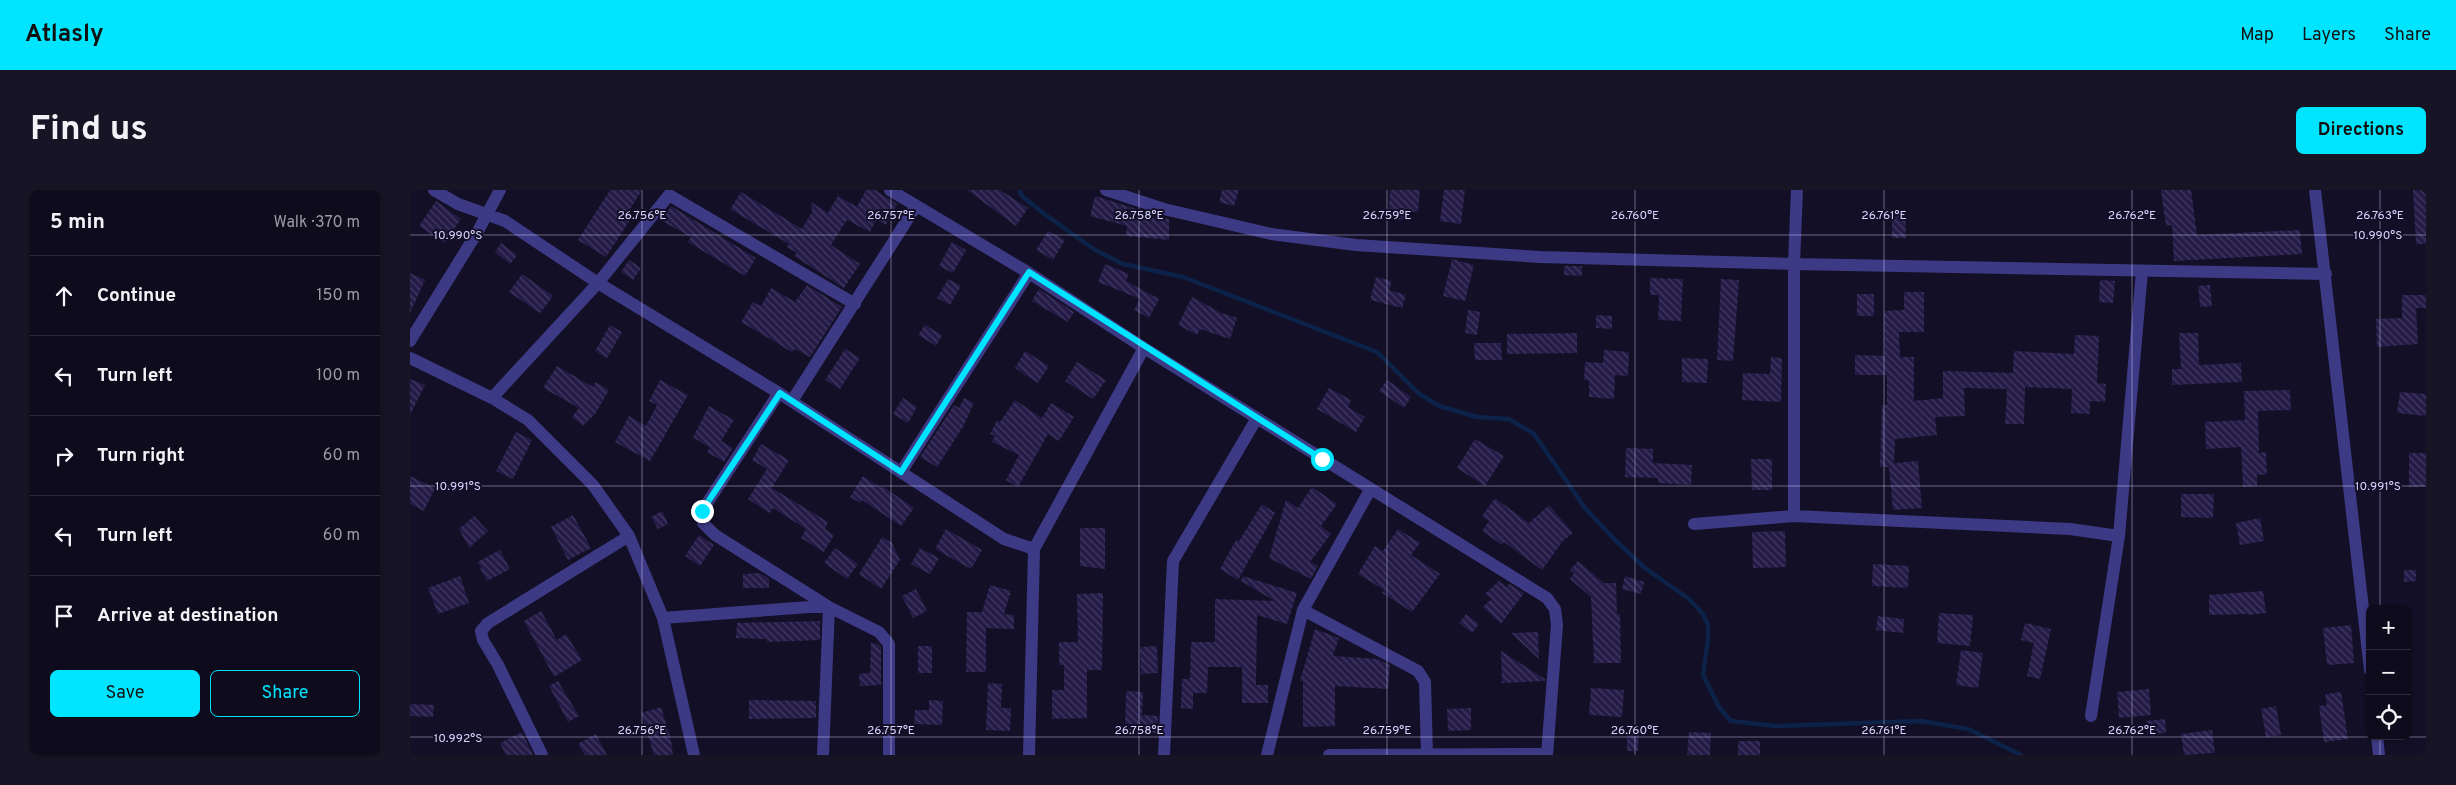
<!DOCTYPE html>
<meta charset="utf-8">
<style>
body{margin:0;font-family:Overpass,sans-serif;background:#171425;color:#f1f3f6}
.controls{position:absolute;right:15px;bottom:15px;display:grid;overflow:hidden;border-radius:8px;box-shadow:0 1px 4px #0004}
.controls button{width:45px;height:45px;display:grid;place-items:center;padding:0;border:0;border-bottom:1px solid #2e2b3b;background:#0e0b1c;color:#f1f3f6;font:25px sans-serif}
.stop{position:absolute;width:15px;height:15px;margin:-11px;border:4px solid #00e5ff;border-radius:50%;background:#fff}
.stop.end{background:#00e5ff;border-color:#fff;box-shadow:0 1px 5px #0008}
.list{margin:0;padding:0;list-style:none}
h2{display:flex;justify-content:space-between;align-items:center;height:65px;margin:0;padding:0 20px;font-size:21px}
h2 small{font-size:16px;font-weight:400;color:#9b9ba3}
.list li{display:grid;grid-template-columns:32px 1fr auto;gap:15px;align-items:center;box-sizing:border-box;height:80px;padding:0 20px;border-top:1px solid #2e2b3b}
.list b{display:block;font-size:19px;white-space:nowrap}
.list em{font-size:16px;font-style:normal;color:#9b9ba3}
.actions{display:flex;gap:10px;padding:15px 20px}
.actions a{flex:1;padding:11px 0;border:1px solid #00e5ff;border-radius:8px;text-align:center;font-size:18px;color:#00e5ff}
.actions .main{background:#00e5ff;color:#111}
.icon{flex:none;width:28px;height:28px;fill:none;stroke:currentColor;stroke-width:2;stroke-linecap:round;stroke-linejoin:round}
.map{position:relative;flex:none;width:2016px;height:565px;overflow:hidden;border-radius:8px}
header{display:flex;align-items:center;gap:30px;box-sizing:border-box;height:70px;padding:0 25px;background:#00e5ff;color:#111}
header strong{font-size:24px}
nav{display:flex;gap:28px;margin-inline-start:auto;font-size:18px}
.intro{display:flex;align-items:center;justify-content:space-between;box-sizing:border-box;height:120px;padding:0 30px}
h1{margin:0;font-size:35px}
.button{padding:12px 22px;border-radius:8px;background:#00e5ff;color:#111;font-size:18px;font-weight:700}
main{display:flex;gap:30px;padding:0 30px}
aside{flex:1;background:#0e0b1c;border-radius:8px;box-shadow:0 1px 4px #0004}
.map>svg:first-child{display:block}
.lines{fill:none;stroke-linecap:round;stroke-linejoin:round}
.stream{stroke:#0c2248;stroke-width:4.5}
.building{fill:url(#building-back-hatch)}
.street{stroke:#3d3a85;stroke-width:12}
.route{stroke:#00e5ff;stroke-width:6}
.ticks{fill:none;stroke:#d9d4ff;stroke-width:1;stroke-opacity:0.45}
.ticks-label{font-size:12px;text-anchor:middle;fill:#d9d4ff;stroke:#130f26;stroke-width:4;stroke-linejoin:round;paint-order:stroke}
</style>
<header>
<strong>Atlasly</strong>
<nav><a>Map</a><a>Layers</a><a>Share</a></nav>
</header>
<div class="intro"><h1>Find us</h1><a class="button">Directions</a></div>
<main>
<aside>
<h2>5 min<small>Walk · 370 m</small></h2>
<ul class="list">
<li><svg class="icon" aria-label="ahead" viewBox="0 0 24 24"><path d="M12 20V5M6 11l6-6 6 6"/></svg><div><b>Continue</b></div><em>150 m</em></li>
<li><svg class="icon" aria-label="left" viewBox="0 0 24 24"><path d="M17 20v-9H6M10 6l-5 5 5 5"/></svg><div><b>Turn left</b></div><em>100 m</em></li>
<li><svg class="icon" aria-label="right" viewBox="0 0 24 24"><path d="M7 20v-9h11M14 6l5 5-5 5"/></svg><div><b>Turn right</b></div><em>60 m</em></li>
<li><svg class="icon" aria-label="left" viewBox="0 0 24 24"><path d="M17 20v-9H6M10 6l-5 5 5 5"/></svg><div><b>Turn left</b></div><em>60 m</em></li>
<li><svg class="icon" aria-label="arrive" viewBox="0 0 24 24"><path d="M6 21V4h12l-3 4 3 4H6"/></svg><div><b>Arrive at destination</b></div></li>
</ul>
<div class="actions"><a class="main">Save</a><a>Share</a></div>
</aside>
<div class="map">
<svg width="2016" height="565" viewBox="0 0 2016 565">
<defs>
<pattern id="building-back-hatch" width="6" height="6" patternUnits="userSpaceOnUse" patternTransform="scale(1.25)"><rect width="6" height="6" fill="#241b47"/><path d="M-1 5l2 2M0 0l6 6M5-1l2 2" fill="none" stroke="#433b63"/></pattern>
</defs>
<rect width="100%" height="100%" fill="#130f26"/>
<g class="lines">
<path class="stream" d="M609 0 612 6 633 23 685 60 713 74 773 87 967 162 1008 203 1029 216 1067 227 1099 229 1124 244 1175 318 1205 350 1235 378 1279 409 1293 424 1298 435V449L1293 485 1309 517 1321 531 1366 536 1511 531 1558 539 1611 565"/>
</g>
<path class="building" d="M200 0H232L215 27 220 30 196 67 168 50Z
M456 0H465L487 14 476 35 466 30 460 42 437 30 421 55 450 74 434 98 384 66 387 63 377 57 379 54 320 19 331 2 392 39 402 22 401 12 418 23 428 6 447 17Z
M557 0H590L618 18 606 36Z
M812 0H829L824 16 809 12Z
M980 0H1010L1008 22 996 21 995 30 978 29Z
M1034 0H1055L1051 34 1030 31Z
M1751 0H1781L1787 45 1890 40 1892 64 1764 71 1762 35 1756 36Z
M2003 0H2016V54H2006Z
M685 6 736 22 735 27 759 29V50L716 46 717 36 680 26Z
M26 11 51 29 34 53 9 36Z
M261 16 346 68 335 86 278 52 281 47 252 31Z
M1482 20H1495L1496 48H1482Z
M638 41 655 50 643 70 626 60Z
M542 52 556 60 543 83 529 76Z
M91 53 107 65 100 74 85 62Z
M1042 69 1064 75 1055 111 1033 106Z
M219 70 231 78 223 90 211 82Z
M695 74 719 84 716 91 749 109 739 128 724 120 730 109 688 92Z
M1154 76H1172V86L1154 85Z
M0 83 15 90 0 123Z
M112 84 143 106 130 123 99 102Z
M966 87 982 91 979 100 996 105 992 118 960 110Z
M1240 88 1273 89 1271 131 1248 130 1249 105H1240Z
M538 89 551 96 540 115 527 108Z
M1311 89 1329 90 1323 171 1307 170Z
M1690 90 1705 91 1703 113 1689 112Z
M397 95 432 117 400 167 385 159 382 162 331 132 343 112 351 116 361 98 385 112Z
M1800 95 1802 116 1790 117 1788 96Z
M629 99 664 122 658 132 622 111Z
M1494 102H1514V142H1489L1490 167H1504V211L1533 208V181L1603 183 1604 161 1664 164 1665 145 1689 146 1687 193 1696 194 1695 212 1680 211V224L1661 223 1662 199 1615 197 1614 234H1595L1597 199 1554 198 1555 226 1525 227 1527 245 1485 249 1484 273 1508 271 1512 318 1483 320 1479 277H1470L1472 215H1477V185H1445V165L1475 166 1474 121 1494 120Z
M1447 104H1464V126H1447Z
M1992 105H2016V118H2006L2008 154 1967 157 1966 129 1992 128Z
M782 107 811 123 827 128 820 149 790 139 787 145 768 135Z
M1058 120 1070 122 1067 145 1055 143Z
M1186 125 1202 126V139L1186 138Z
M200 135 212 142 197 168 185 161Z
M515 135 532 145 526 156 508 145Z
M1167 143V163L1097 164V144Z
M1769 143H1788L1789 175 1831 173 1832 192 1762 195V179H1771Z
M1064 153H1091L1092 170H1065Z
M435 159 450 168 430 199 415 190Z
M1194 160 1219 162 1218 186 1205 185 1204 209 1179 207V190H1174L1175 172 1193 173Z
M615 161 639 176 628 193 605 178Z
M1361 167 1372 168 1371 212 1332 210 1333 183 1360 184Z
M1272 168 1298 169 1297 193 1272 192Z
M667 172 696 190 683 209 655 191Z
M147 176 183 197 186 192 199 200 185 224 173 236 162 227 169 218 133 198Z
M0 189 15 195 0 225Z
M250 190 278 205 240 271 205 252 219 226 236 236 247 215 239 211Z
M977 190 1001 207 994 218 969 201Z
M919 198 941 210 938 217 955 227 946 242 907 219Z
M1880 200 1881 220 1848 221 1849 263 1856 262 1857 284 1847 285V296L1833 297 1831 257 1796 259 1795 232 1835 230 1834 201Z
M1990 202 2016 204V226L1987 223Z
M493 208 507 217 498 233 483 224Z
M554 208 564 213 553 237 527 277 510 267 544 215 549 218Z
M605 210 632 228 641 213 664 227 649 251 638 244 608 297 596 290 609 265 582 252 585 246 580 244 587 230 590 232Z
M299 216 324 230 311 251 323 258 314 272 297 262 300 258 283 247Z
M106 242 122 250 103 289 86 281Z
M1065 249 1094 266 1075 296 1047 278Z
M351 254 379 270 362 298 418 332 415 339 424 345 414 362 391 348 396 339 363 318 360 323 338 309 357 279 342 270Z
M1216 258 1243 259V273L1282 275 1281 295 1248 293V288L1215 287Z
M1999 263H2016V296L1999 297Z
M1341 269H1362V300H1342Z
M0 286 25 298 14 321 0 314Z
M453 286 471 298 472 296 504 318 491 336 452 310 450 313 440 307Z
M902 297 927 314 911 336 921 344 900 372 908 376 901 389 859 368 876 310 888 318Z
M1771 304H1804L1803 328 1771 327Z
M1085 308 1119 333 1139 315 1163 343 1153 351 1132 380 1094 352 1092 355 1072 341 1079 331 1072 326Z
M852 314 865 323 828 390 810 379 826 350 829 351Z
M252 321 258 334 248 339 241 327Z
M163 325 181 358 158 370 141 337Z
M64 326 78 341 59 358 49 339Z
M1850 328 1854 351 1830 355 1826 333Z
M670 338H695V379L670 376Z
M536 339 572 360 561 379 525 359Z
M988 339 1010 353 1001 365 1030 384 1002 422 972 403 974 400 948 384 965 356 973 361Z
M1375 341 1376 377 1343 378 1342 342Z
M289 345 304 355 290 376 275 366Z
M472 347 482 353 490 370 471 399 449 384Z
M425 358 448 374 437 389 414 373Z
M510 358 529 368 520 384 501 374Z
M90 360 100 379 77 391 70 379 72 378 67 372Z
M1168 371 1194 393H1206L1207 424H1210L1211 473H1184L1181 407 1160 389 1164 383 1160 380Z
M1463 374 1499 376 1498 398 1462 396Z
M1994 380H2006V391L1994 392Z
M350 383 359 389V398H333V384Z
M50 386 59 413 28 424 18 398Z
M833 386 887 403 877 434 847 425 846 495H858V513H832V477H798L797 503H783V519L771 518 772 489H780L781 452H805V409L865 411 831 391Z
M1215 386 1234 392 1231 404 1212 399Z
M1089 391 1096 397 1099 394 1114 403 1091 434 1073 417 1081 409 1075 404Z
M580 395 601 401 594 424 604 425V439L576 438V482H556L557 422H572Z
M506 399 517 421 503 428 492 406Z
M1853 401 1856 423 1838 425V424L1799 425V405Z
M693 403 692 480H677V528L642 529V500H654V475H649V452H668L667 404Z
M131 421 147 450 156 444 172 470 144 487 114 431Z
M1529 423 1563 425 1560 456 1527 453Z
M1056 424 1069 434 1062 443 1049 433Z
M1468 426 1494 429 1493 443 1466 440Z
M410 431V450L357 452V449L326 448 327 433Z
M1615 433 1641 439 1630 489 1617 486 1624 453 1611 450Z
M1941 435 1944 473 1917 475 1913 438Z
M905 439 929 448 923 466 968 469 980 475 978 499 925 496V536L893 537V491H890Z
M1128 442 1129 469 1101 443Z
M461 453 468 454 471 457V495L450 496 449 484 460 483Z
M508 456H522V483H508Z
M747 456 748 483 731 484 730 457Z
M1551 460 1573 463 1568 498 1546 495Z
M1091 461 1135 489V491L1092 493Z
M148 491 169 526 158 532 139 496Z
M578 493 592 494 591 518H601L600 541 576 540Z
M1181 498 1214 500 1212 527 1179 525Z
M1739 499 1741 525 1709 528 1707 502Z
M716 501 733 502 732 525 748 526 747 543 715 541Z
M1931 502 1938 549 1914 552 1909 516 1917 515 1915 504Z
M339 510 406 511V528L339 529Z
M519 510 533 511 532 535 504 534 505 520H519Z
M0 514 24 515 23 527 0 526Z
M1866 516 1871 545 1856 547 1851 519Z
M251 517 261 550 263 565H244L231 523Z
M1061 518V540L1038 541 1037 519Z
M1755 529 1756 543 1737 544 1736 531Z
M1802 540 1805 563 1774 565 1771 544Z
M1217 541H1229L1228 561H1217Z
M112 542 123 565H96L90 553Z
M1279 542 1301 543 1300 565H1277Z
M186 544 197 565H175L168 554Z
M1328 551H1350V565H1328Z"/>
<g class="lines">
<path class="street" d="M24 0 48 14 95 31 188 93 369 203 594 349 624 359 619 565
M480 0 619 83 734 158 1137 408 1145 419 1147 435 1137 565
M696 0 754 19 861 44 946 55 1130 67 1384 74 1916 84
M1905 0 1960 480
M0 151 68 41 90 0
M0 168 82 208 118 230 183 295 219 346 253 428 284 565
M369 203 292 321 293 333 305 345 419 417 469 442 479 454V565
M82 208 188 93 259 5 445 114
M382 211 506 16
M491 282 619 83
M1384 326V74L1387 0
M1284 334 1384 326 1660 339 1709 346
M624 359 734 158
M893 420 1008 481 1015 492 1017 565
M253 428 399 417H419L413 565
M1681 526 1709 346 1732 81
M1967 546 1969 565
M132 565 88 475 73 450 71 441 78 433 219 346
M754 565 763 371 847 228
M857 565 893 420 960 300
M919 565 1137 564"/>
</g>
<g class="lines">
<path class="route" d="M292 321 370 203 491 282 619 82 912 269"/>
</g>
<path class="ticks" d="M232 0V565M481 0V565M729 0V565M977 0V565M1225 0V565M1474 0V565M1722 0V565M1970 0V419M0 45H2016M0 296H2016M1970 546V565M0 547H2016"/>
<g class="ticks-label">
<text x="232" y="29">26.756°E</text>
<text x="481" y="29">26.757°E</text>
<text x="729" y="29">26.758°E</text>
<text x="977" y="29">26.759°E</text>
<text x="1225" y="29">26.760°E</text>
<text x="1474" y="29">26.761°E</text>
<text x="1722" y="29">26.762°E</text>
<text x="1970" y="29">26.763°E</text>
<text x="48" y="49">10.990°S</text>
<text x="1968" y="49">10.990°S</text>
<text x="48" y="300">10.991°S</text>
<text x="1968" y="300">10.991°S</text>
<text x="232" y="544">26.756°E</text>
<text x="481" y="544">26.757°E</text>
<text x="729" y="544">26.758°E</text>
<text x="977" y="544">26.759°E</text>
<text x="1225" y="544">26.760°E</text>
<text x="1474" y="544">26.761°E</text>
<text x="1722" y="544">26.762°E</text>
<text x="48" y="552">10.992°S</text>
</g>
</svg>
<div class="controls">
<button>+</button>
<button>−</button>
<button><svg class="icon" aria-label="locate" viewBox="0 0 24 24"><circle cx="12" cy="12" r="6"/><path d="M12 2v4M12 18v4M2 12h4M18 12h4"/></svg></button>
</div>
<div class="stop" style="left:912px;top:269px"></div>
<div class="stop end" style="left:292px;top:321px"></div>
</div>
</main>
